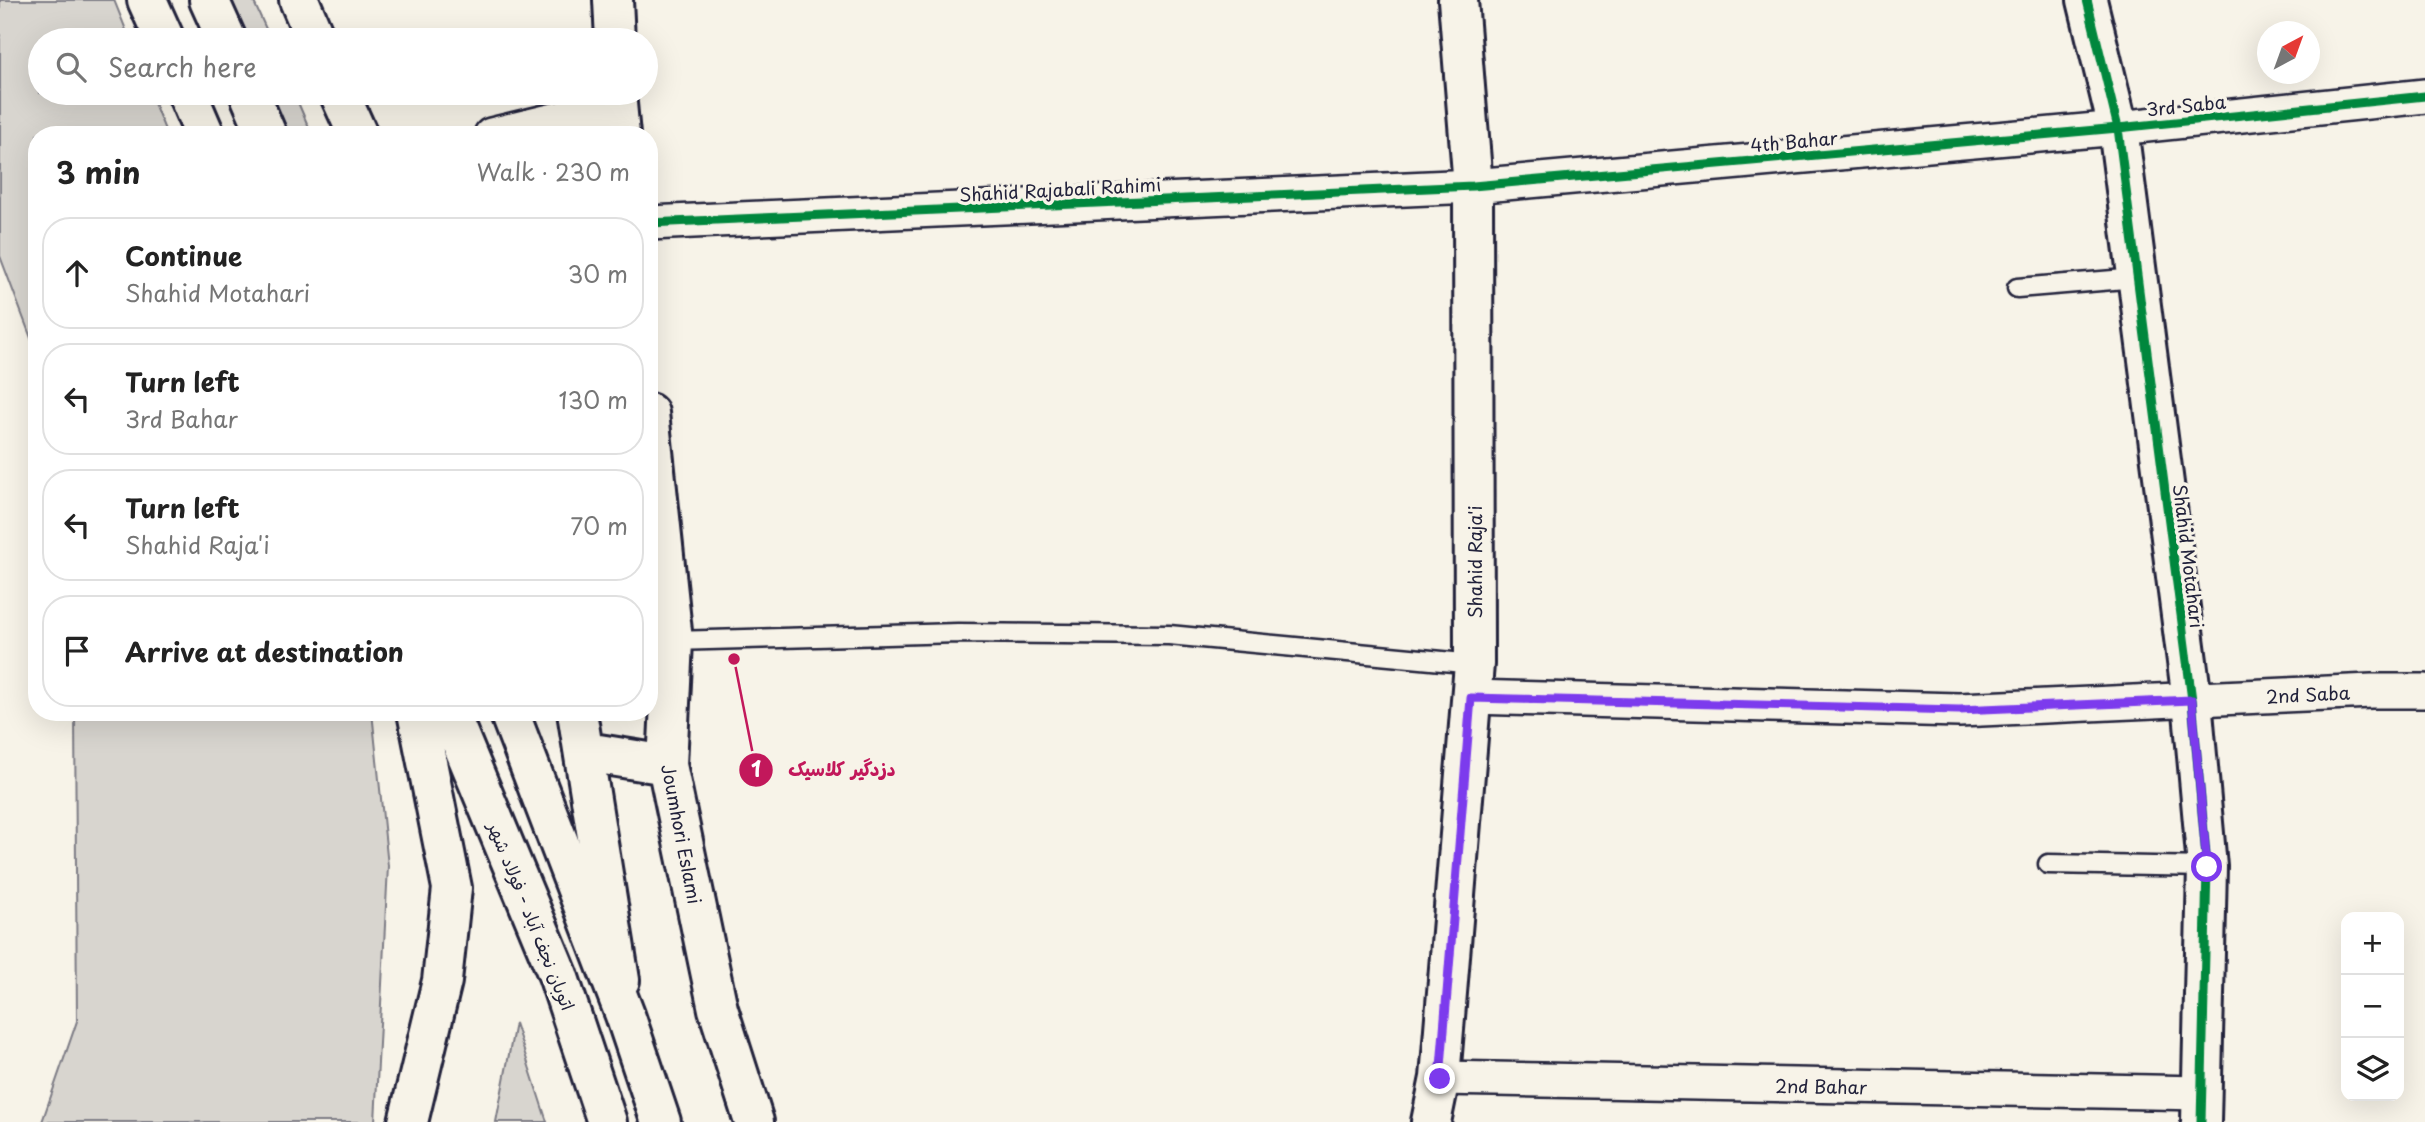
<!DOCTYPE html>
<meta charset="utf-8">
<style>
body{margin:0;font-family:"Playpen Sans","Playpen Sans Arabic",sans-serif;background:#f2f2f2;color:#222}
.controls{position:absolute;right:21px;bottom:21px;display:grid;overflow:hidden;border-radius:14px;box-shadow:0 7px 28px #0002}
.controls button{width:63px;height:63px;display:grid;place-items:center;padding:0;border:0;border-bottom:2px solid #e0e0e0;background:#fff;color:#222;font:35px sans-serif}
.compass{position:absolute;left:2257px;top:21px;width:63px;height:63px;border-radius:50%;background:#fff;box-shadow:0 7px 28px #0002;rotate:41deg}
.stop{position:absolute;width:21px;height:21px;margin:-16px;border:5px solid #7c3aed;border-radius:50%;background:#fff}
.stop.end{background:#7c3aed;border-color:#fff;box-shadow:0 2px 7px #0008}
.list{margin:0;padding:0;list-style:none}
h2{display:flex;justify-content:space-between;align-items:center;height:91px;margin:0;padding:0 28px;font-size:30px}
h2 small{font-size:23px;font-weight:400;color:#767676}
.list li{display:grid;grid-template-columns:46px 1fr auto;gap:21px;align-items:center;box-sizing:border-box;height:112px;margin:0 14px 14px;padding:0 14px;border:2px solid #e0e0e0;border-radius:28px}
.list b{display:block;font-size:26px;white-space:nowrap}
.list p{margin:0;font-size:23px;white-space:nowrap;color:#767676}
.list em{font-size:23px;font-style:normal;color:#767676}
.icon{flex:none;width:38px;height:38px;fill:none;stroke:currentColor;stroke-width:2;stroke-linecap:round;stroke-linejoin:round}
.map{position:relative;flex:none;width:2425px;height:1122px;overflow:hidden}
.search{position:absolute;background:#fff;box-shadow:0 7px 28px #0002;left:28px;top:28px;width:630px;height:77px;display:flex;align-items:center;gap:18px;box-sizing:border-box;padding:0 24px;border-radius:38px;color:#767676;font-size:26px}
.panel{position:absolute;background:#fff;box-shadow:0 7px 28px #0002;left:28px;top:126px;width:630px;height:595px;border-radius:28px}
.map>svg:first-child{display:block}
.green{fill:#d8d5cf;stroke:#7d7c85;stroke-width:2}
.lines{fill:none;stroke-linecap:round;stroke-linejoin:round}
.lane-casing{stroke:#22223b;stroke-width:23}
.street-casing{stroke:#22223b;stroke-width:38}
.secondary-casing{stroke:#22223b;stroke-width:44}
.highway-casing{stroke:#22223b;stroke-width:44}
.lane{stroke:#f7f3e8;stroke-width:18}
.street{stroke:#f7f3e8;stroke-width:33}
.secondary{stroke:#f7f3e8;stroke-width:38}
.highway{stroke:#f7f3e8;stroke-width:38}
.cycleway-casing{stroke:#f7f3e8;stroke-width:13}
.cycleway{stroke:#00873e;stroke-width:9}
.route{stroke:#7c3aed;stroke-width:9}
.labels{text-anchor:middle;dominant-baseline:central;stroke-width:7;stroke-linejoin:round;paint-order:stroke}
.street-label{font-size:18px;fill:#22223b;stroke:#f7f3e8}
.leader{fill:none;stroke:#c2185b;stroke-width:2.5}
.callout-dot{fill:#c2185b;stroke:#f7f3e8;stroke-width:2.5}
.mark-label{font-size:21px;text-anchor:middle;font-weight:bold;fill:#fff}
.callout-label{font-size:19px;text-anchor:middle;font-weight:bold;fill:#c2185b;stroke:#f7f3e8;stroke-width:7;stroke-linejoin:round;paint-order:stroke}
</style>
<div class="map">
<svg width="2425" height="1122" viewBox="0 0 2425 1122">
<rect width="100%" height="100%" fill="#f7f3e8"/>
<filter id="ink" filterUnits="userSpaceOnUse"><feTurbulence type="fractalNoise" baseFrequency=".0143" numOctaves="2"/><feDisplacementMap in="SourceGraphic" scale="14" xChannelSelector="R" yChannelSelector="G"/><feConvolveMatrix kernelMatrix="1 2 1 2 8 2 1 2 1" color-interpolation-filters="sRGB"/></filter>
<g filter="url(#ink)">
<path class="green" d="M0 0H114L130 40H40V93H150L167 135H37V354L0 256Z
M223 0H253L271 40H240Z
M262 93H294L312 135H280Z
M75 712H372L388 866 375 1122H42L77 1021Z
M515 1023 547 1122H496Z"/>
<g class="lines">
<defs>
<path id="lane" d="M2017 288 2137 278
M673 641 958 633 1169 635 1474 664
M2048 864 2207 867"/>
<path id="street" d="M491 135 617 105
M649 223 1473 186 2118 128 2425 96
M1471 697 1959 710 2372 691H2425
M1440 1078 2202 1093"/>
<path id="secondary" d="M299 0 316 40
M613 0 615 40
M2087 0 2118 128 2192 700 2207 867 2201 1122
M339 93 358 135
M616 93 620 135
M649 413 673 641 667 765 718 1009 754 1122
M577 712 620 980
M586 752 667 765
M1431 1122 1440 1078 1474 664 1473 186 1458 0"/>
<path id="highway" d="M147 0 165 40
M209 0 227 40
M187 93 205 135
M249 93 267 135
M449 712 558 975 607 1122
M509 712 625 1015 661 1122
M408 1122 442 981 452 888 417 712"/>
</defs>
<use href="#lane" class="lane-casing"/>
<use href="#street" class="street-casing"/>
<use href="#secondary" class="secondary-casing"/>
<use href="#highway" class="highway-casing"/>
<use href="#lane" class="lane"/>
<use href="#street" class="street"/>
<use href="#secondary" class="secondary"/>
<use href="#highway" class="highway"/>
<defs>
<path id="cycleway" d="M2087 0 2118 128 2192 700 2207 867 2201 1122
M649 223 1473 186 2118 128 2425 96"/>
</defs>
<use href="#cycleway" class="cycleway-casing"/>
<use href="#cycleway" class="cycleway"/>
</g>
</g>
<g class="lines" filter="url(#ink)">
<path class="route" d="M1440 1079 1471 698 1959 710 2192 700 2207 867"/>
</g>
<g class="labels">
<g class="street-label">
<text transform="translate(2186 105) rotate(-6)">3rd Saba</text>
<text transform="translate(1794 141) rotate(-5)">4th Bahar</text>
<text transform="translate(1060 189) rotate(-3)">Shahid Rajabali Rahimi</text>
<text transform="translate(2189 556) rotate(83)">Shahid Motahari</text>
<text transform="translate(1474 562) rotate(-90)">Shahid Raja'i</text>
<text transform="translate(2308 694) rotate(-3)">2nd Saba</text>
<text transform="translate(682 834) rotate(79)">Joumhori Eslami</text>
<text transform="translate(532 916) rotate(68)">اتوبان نجف آباد - فولاد شهر</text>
<text transform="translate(1821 1086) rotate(1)">2nd Bahar</text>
</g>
</g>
<path class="leader" d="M734 659L756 770"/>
<g class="callout-dot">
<circle cx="734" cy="659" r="7"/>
<circle cx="756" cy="770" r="18"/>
</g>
<g class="mark-label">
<text x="756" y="777">1</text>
</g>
<g class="callout-label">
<text x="842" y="776">دزدگیر کلاسیک</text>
</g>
</svg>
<div class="controls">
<button>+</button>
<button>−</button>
<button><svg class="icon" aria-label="layers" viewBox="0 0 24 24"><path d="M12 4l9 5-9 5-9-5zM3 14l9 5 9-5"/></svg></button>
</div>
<svg class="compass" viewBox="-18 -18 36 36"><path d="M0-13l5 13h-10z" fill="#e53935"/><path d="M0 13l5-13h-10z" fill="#767676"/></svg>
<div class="stop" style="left:2207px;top:867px"></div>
<div class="stop end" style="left:1440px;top:1079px"></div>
<div class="search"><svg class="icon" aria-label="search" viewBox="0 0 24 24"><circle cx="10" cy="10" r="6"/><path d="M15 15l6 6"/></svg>Search here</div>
<section class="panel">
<h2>3 min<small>Walk · 230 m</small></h2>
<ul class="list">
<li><svg class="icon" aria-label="ahead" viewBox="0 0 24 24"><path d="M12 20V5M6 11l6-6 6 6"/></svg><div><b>Continue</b><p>Shahid Motahari</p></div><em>30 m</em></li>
<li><svg class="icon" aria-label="left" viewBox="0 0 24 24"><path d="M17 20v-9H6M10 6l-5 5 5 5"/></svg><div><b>Turn left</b><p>3rd Bahar</p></div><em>130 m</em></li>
<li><svg class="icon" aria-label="left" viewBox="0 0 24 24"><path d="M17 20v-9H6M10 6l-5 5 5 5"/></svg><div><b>Turn left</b><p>Shahid Raja'i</p></div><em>70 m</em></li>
<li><svg class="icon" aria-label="arrive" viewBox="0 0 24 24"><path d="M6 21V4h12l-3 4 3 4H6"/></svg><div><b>Arrive at destination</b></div></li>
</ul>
</section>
</div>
